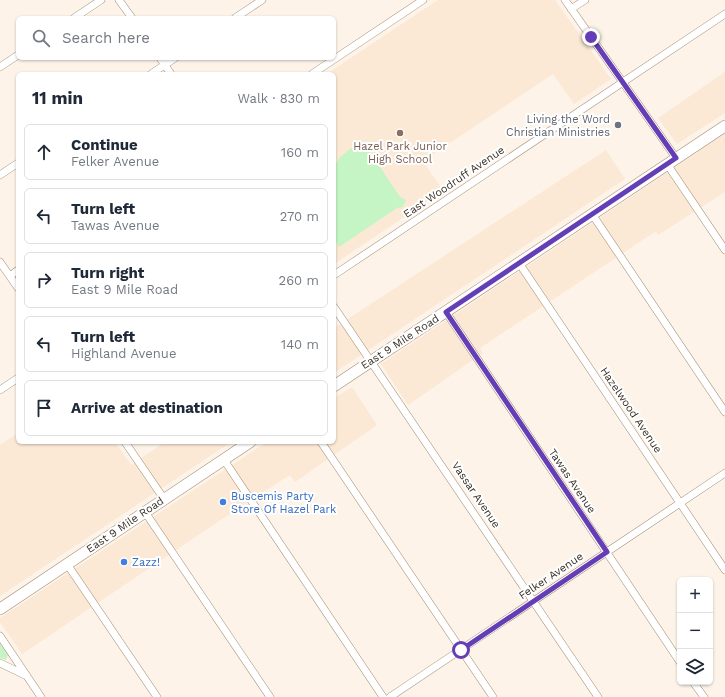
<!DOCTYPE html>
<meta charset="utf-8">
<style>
body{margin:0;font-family:"Work Sans",sans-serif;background:#f6f6f7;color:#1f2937}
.controls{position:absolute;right:12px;bottom:12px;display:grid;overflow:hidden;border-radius:6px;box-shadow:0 1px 3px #0004}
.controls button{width:36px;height:36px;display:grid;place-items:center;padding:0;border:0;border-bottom:1px solid #e0e1e3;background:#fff;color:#1f2937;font:20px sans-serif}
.stop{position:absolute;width:12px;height:12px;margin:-9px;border:3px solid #653eb6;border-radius:50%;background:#fff}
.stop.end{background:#653eb6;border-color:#fff;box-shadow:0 1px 4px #0008}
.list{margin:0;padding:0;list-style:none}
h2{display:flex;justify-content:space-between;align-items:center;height:52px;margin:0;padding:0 16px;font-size:17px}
h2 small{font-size:13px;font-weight:400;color:#747a83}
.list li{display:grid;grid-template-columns:26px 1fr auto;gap:12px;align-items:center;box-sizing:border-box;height:56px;margin:0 8px 8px;padding:0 8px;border:1px solid #e0e1e3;border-radius:6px}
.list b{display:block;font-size:15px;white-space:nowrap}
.list p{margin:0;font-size:13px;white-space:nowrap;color:#747a83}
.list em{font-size:13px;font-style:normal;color:#747a83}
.icon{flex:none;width:22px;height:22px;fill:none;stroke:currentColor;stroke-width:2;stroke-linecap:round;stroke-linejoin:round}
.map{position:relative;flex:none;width:725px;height:697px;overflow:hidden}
.search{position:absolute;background:#fff;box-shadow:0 1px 3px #0004;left:16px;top:16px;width:320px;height:44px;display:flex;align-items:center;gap:10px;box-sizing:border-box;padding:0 14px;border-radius:6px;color:#747a83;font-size:15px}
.panel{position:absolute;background:#fff;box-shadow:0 1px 3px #0004;left:16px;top:72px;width:320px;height:372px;border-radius:6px}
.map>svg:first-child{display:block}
.built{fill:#fbe8d5}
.green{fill:#c5f4c5}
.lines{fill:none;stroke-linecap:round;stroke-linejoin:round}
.street-casing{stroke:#a38c74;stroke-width:8}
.secondary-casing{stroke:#a38c74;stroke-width:12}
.street{stroke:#fff;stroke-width:7}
.secondary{stroke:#fff;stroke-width:11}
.route{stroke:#653eb6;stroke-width:5}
.worship-dot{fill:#6b7280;stroke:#fff;stroke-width:1.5}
.education-dot{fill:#8d6e63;stroke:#fff;stroke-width:1.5}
.shop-dot{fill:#3f7fe0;stroke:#fff;stroke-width:1.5}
.labels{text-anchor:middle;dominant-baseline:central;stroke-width:4;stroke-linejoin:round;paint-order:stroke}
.worship-label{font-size:11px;fill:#5b616d;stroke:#fff;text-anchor:end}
.education-label{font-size:11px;fill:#785e54;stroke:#fff}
.street-label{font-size:11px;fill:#3a3127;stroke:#fff}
.shop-label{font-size:11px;fill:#366cbe;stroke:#fff;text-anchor:start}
</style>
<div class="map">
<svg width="725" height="697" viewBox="0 0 725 697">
<rect width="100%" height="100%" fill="#fdf3e8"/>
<path class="built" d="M438 0H555L611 79 574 104 553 74 423 161 443 191 334 264V74H327Z
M725 72V113L677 144 658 118Z
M725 134V192L658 235 656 231 480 348 483 353 408 405 381 364Z
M606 150 625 179 334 373V328Z
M352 387 377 425 295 482 290 475 243 505 22 654 0 622V618L267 442H334V398Z
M18 433V442H115L131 465 165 442H231L0 596V445Z"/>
<path class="green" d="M362 140 400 197 406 200 403 207 397 208 339 247 334 238V167L340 157Z
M0 644 8 655 6 660 0 658Z"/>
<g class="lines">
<defs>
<path id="street" d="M119 0 132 18
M565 0 676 158
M571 9 585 0
M74 18 101 0
M235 18 262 0
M160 58 171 74
M0 67 18 55
M151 74 175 58
M312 74 423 0
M667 164 725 250
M0 175 18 163
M592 214 725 412
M0 262 18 288
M519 263 725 570
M334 275 725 14
M10 276 18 270
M334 307 598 697
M446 312 680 662
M0 390 18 378
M125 442 164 499
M321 442 493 697
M224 460 383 697
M145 512 270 697
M67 564 157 697
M0 636 41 697
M0 663 27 676
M693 682 704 697
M390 697 725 473"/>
<path id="secondary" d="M334 386 725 126
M0 609 250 442"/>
</defs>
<use href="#street" class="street-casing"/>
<use href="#secondary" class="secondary-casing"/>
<use href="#street" class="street"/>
<use href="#secondary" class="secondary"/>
</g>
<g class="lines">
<path class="route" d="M461 650 607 552 446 312 676 158 591 37"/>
</g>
<circle class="worship-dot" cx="618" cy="125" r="4"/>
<circle class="education-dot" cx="400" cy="133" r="4"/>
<g class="shop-dot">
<circle cx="223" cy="502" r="4"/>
<circle cx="124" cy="562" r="4"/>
</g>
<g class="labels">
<g class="worship-label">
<text x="610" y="119">Living the Word<tspan x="610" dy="13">Christian Ministries</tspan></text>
</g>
<g class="education-label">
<text x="400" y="146">Hazel Park Junior<tspan x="400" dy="13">High School</tspan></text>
</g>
<g class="street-label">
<text transform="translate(454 182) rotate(-34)">East Woodruff Avenue</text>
<text transform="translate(400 342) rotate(-33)">East 9 Mile Road</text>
<text transform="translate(631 410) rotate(56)">Hazelwood Avenue</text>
<text transform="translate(572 481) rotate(56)">Tawas Avenue</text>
<text transform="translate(476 495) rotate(56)">Vassar Avenue</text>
<text transform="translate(125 525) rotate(-34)">East 9 Mile Road</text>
<text transform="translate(551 576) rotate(-34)">Felker Avenue</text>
</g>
<g class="shop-label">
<text x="231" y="496">Buscemis Party<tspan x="231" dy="13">Store Of Hazel Park</tspan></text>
<text x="132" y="562">Zazz!</text>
</g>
</g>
</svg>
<div class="controls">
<button>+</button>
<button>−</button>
<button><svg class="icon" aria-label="layers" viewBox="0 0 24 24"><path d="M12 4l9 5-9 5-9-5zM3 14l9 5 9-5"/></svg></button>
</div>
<div class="stop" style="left:461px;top:650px"></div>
<div class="stop end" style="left:591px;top:37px"></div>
<div class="search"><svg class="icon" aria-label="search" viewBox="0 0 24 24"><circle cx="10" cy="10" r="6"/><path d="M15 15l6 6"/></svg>Search here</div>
<section class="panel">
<h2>11 min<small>Walk · 830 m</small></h2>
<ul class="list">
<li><svg class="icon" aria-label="ahead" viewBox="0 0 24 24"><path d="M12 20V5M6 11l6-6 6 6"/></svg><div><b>Continue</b><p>Felker Avenue</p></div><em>160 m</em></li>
<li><svg class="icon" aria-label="left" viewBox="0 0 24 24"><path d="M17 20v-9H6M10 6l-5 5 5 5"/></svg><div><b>Turn left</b><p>Tawas Avenue</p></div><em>270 m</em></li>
<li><svg class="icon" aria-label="right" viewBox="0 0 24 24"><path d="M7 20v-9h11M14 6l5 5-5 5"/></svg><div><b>Turn right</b><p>East 9 Mile Road</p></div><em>260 m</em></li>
<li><svg class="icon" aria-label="left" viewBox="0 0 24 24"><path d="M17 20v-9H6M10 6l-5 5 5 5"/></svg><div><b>Turn left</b><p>Highland Avenue</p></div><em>140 m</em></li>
<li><svg class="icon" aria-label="arrive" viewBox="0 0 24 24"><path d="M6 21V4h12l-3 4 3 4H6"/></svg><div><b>Arrive at destination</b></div></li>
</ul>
</section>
</div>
